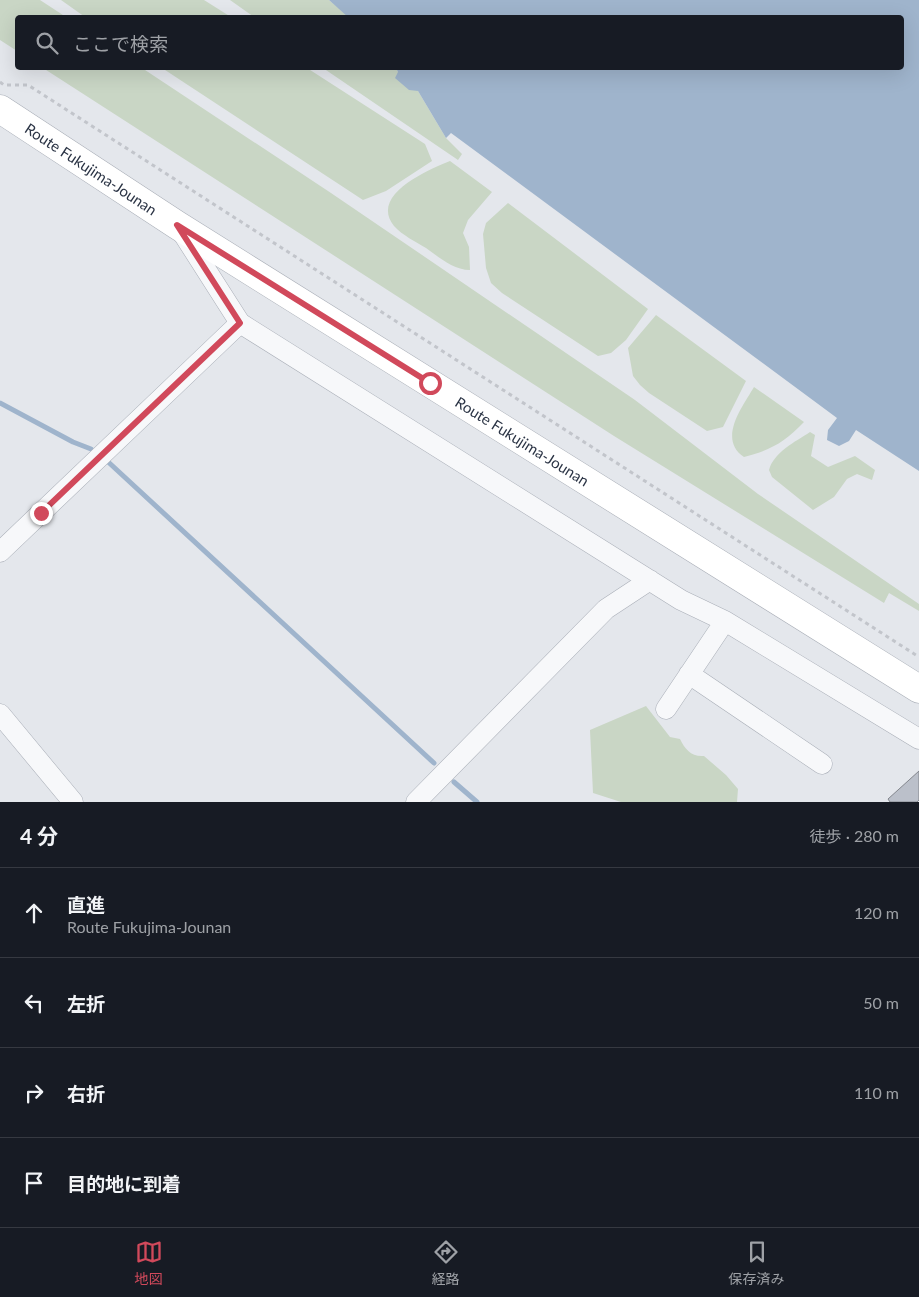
<!DOCTYPE html>
<html lang="ja">
<meta charset="utf-8">
<style>
body{margin:0;font-family:Lato,"Noto Sans JP",sans-serif;background:#20242c;color:#f1f3f6}
.stop{position:absolute;width:15px;height:15px;margin:-11px;border:4px solid #d1495b;border-radius:50%;background:#fff}
.stop.end{background:#d1495b;border-color:#fff;box-shadow:0 1px 5px #0008}
.list{margin:0;padding:0;list-style:none}
h2{display:flex;justify-content:space-between;align-items:center;height:65px;margin:0;padding:0 20px;font-size:21px}
h2 small{font-size:16px;font-weight:400;color:#9ea1a6}
.list li{display:grid;grid-template-columns:32px 1fr auto;gap:15px;align-items:center;box-sizing:border-box;height:90px;padding:0 20px;border-top:1px solid #363941}
.list b{display:block;font-size:19px;white-space:nowrap}
.list p{margin:0;font-size:16px;white-space:nowrap;color:#9ea1a6}
.list em{font-size:16px;font-style:normal;color:#9ea1a6}
.icon{flex:none;width:28px;height:28px;fill:none;stroke:currentColor;stroke-width:2;stroke-linecap:round;stroke-linejoin:round}
.map{position:relative;flex:none;width:919px;height:802px;overflow:hidden}
.search{position:absolute;background:#171b24;box-shadow:0 5px 20px #0002;left:15px;right:15px;top:15px;height:55px;display:flex;align-items:center;gap:12px;box-sizing:border-box;padding:0 18px;border-radius:5px;color:#9ea1a6;font-size:19px}
.sheet{height:425px;background:#171b24}
nav{display:flex;justify-content:space-around;align-items:center;box-sizing:border-box;height:70px;border-top:1px solid #363941;background:#171b24;font-size:14px;color:#9ea1a6}
nav a{display:grid;justify-items:center;gap:2px}
nav .on{color:#d1495b}
.map>svg:first-child{display:block}
.green{fill:#c9d6c5}
.water{fill:#9fb4cc}
.lines{fill:none;stroke-linecap:round;stroke-linejoin:round}
.stream{stroke:#9fb4cc;stroke-width:5}
.building{fill:#bbc0ca;stroke:#83868d}
.street-casing{stroke:#a9aeb7;stroke-width:21}
.secondary-casing{stroke:#a9aeb7;stroke-width:29}
.path{stroke:#c2c5cb;stroke-width:3;stroke-dasharray:4 4;stroke-linecap:butt}
.street{stroke:#f7f8fa;stroke-width:20}
.secondary{stroke:#fff;stroke-width:28}
.route{stroke:#d1495b;stroke-width:6}
.labels{text-anchor:middle;dominant-baseline:central;stroke-width:5;stroke-linejoin:round;paint-order:stroke}
.street-label{font-size:15px;fill:#2b3445;stroke:#f4f6f9}
</style>
<div class="map">
<svg width="919" height="802" viewBox="0 0 919 802">
<rect width="100%" height="100%" fill="#e4e7ec"/>
<path class="green" d="M0 0H40L66 17 18 18 17 51 0 40Z
M61 0H204L231 17H85Z
M230 0H329L349 17H254Z
M43 68H142L331 193 635 400 758 494 919 604V611L889 593 884 603 614 436Z
M162 68H307L425 144 432 161 386 191 363 200Z
M323 68H396L398 72 418 91 446 138 462 154 458 160Z
M450 161 492 192 468 220 463 233 469 247 470 270C453 270 439 257 426 248 416 242 402 235 394 226 369 195 428 170 450 161Z
M508 203 648 309 626 340 611 353 598 356 502 293 491 283 486 268 483 234 486 223Z
M656 315 746 381 723 427 707 431 649 393 640 385 633 376 628 348Z
M754 387 804 422C785 442 771 450 744 457 717 439 743 406 754 387Z
M810 432 815 435 811 456 828 467 855 456 875 470 872 480 857 474 847 479 834 497 813 510 772 477 769 470C774 452 795 442 810 432Z
M646 706 670 737 680 739C685 749 691 757 704 756L726 775 738 789 737 802H621L593 793 590 730Z"/>
<path class="water" d="M329 0H919V471L856 430 849 441 839 446 827 440 828 430 837 418 451 133 446 138 418 91 409 90 395 78 398 72 396 68H902V18H349Z"/>
<g class="lines">
<path class="stream" d="M0 403 73 442 91 449
M105 459 434 763
M454 782 477 802"/>
</g>
<path class="building" d="M919 771V800L917 802H890L888 799Z"/>
<g class="lines">
<defs>
<path id="street" d="M180 229 240 323 681 600 725 621 919 739
M0 552 240 323
M689 674 822 764
M666 709 725 621
M0 714 73 802
M416 802 606 609 650 580"/>
<g id="secondary">
<path id="s1" d="M0 109 177 225 919 689"/>
</g>
</defs>
<use href="#street" class="street-casing"/>
<use href="#secondary" class="secondary-casing"/>
<path class="path" d="M0 82 4 85H28L919 657"/>
<use href="#street" class="street"/>
<use href="#secondary" class="secondary"/>
</g>
<g class="lines">
<path class="route" d="M41 513 240 323 177 225 430 383"/>
</g>
<g class="labels">
<g class="street-label">
<text stroke="none"><textPath href="#s1" startOffset="109">Route Fukujima-Jounan</textPath></text>
<text stroke="none"><textPath href="#s1" startOffset="619">Route Fukujima-Jounan</textPath></text>
</g>
</g>
</svg>
<div class="stop" style="left:430px;top:383px"></div>
<div class="stop end" style="left:41px;top:513px"></div>
<div class="search"><svg class="icon" aria-label="search" viewBox="0 0 24 24"><circle cx="10" cy="10" r="6"/><path d="M15 15l6 6"/></svg>ここで検索</div>
</div>
<section class="sheet">
<h2>4 分<small>徒歩 · 280 m</small></h2>
<ul class="list">
<li><svg class="icon" aria-label="ahead" viewBox="0 0 24 24"><path d="M12 20V5M6 11l6-6 6 6"/></svg><div><b>直進</b><p>Route Fukujima-Jounan</p></div><em>120 m</em></li>
<li><svg class="icon" aria-label="left" viewBox="0 0 24 24"><path d="M17 20v-9H6M10 6l-5 5 5 5"/></svg><div><b>左折</b></div><em>50 m</em></li>
<li><svg class="icon" aria-label="right" viewBox="0 0 24 24"><path d="M7 20v-9h11M14 6l5 5-5 5"/></svg><div><b>右折</b></div><em>110 m</em></li>
<li><svg class="icon" aria-label="arrive" viewBox="0 0 24 24"><path d="M6 21V4h12l-3 4 3 4H6"/></svg><div><b>目的地に到着</b></div></li>
</ul>
</section>
<nav>
<a class="on"><svg class="icon" aria-label="map" viewBox="0 0 24 24"><path d="M3 6l6-2 6 2 6-2v14l-6 2-6-2-6 2zM9 4v14M15 6v14"/></svg>地図</a>
<a><svg class="icon" aria-label="directions" viewBox="0 0 24 24"><path d="M12 3l9 9-9 9-9-9zM9 14v-3h6M13 9l2 2-2 2"/></svg>経路</a>
<a><svg class="icon" aria-label="saved" viewBox="0 0 24 24"><path d="M7 4h10v16l-5-4-5 4z"/></svg>保存済み</a>
</nav>
